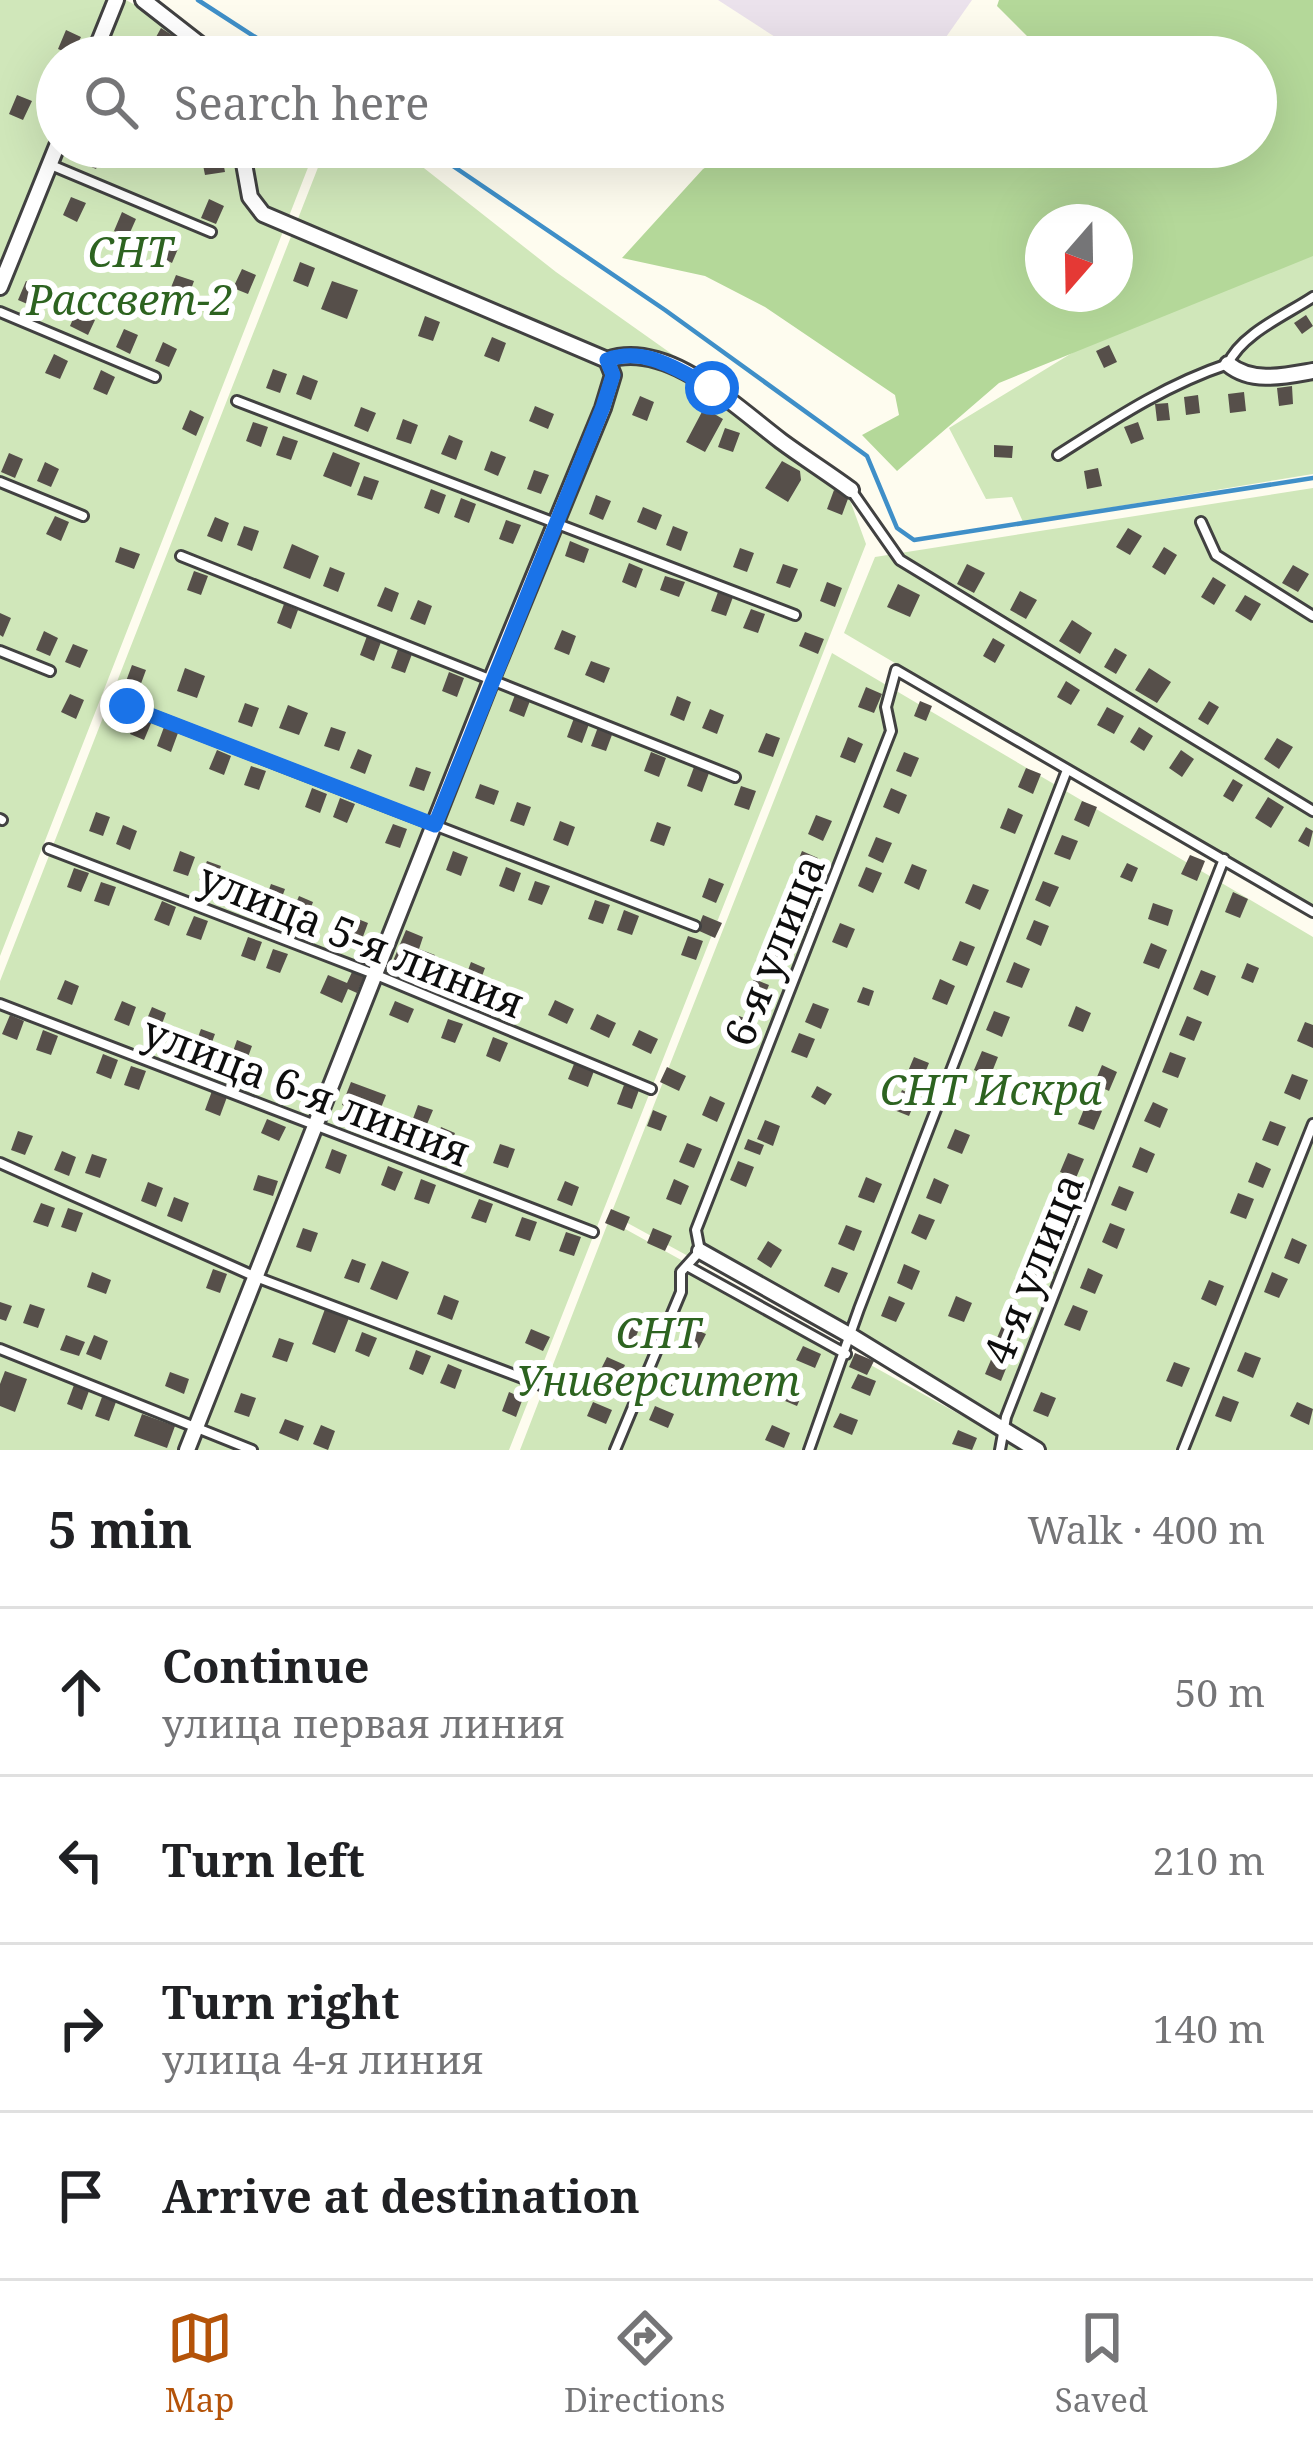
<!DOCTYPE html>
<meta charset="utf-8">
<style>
body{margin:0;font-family:"Noto Serif",serif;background:#f6f6f6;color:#202124}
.compass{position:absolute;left:1025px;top:204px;width:108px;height:108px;border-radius:50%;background:#fff;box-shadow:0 12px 48px #0002;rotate:200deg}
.stop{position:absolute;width:36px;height:36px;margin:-27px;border:9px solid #1a73e8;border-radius:50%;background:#fff}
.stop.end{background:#1a73e8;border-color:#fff;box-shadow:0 3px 12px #0008}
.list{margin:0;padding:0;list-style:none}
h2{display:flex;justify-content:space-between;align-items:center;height:156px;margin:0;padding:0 48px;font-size:51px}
h2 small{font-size:39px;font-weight:400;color:#757577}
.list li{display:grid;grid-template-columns:78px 1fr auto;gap:36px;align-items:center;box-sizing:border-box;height:168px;padding:0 48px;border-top:3px solid #e0e0e0}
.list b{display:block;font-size:45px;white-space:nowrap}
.list p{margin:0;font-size:39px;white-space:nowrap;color:#757577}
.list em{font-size:39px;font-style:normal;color:#757577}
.icon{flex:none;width:66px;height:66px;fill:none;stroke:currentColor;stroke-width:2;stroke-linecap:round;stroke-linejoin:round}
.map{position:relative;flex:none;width:1313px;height:1450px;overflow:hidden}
.search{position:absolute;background:#fff;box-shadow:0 12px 48px #0002;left:36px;right:36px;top:36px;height:132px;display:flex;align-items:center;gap:30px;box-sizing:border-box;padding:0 42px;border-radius:66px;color:#757577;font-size:45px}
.sheet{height:828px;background:#fff}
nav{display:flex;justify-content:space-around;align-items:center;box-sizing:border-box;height:168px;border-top:3px solid #e0e0e0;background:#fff;font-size:33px;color:#757577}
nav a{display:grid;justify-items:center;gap:6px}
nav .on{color:#b45309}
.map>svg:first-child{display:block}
.industrial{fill:#ebe2ec}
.green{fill:#d0e7ba}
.forest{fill:#b4d899;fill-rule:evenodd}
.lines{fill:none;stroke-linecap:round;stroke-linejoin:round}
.stream{stroke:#3f8fc8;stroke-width:4.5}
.building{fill:#564f4a}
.lane-casing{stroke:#414141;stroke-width:14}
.street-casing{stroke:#414141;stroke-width:20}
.lane{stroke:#fff;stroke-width:8}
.street{stroke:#fff;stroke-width:14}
.route{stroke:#1a73e8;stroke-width:15}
.labels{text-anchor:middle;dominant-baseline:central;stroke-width:12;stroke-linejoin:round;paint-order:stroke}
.park-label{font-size:42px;font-style:italic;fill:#2d6320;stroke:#fff}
.street-label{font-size:42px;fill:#0e0e0e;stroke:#fff}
</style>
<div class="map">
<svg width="1313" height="1450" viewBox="0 0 1313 1450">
<rect width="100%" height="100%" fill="#fefcef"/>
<path class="industrial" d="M718 0H972L932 57H806Z"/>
<path class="green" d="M0 0H126L229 57H57V147H316L0 956Z
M326 147H391L415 161 556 272 840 473 866 544 509 1450H0V981Z
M1313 255V474L1023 522 1012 497 986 499 949 428 1108 331Z
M1313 488V909L844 633 875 557Z
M832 653 1313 937V1450H1044L611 1214Z
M609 1220 1024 1450H520Z"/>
<path class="forest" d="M999 0H1313V256L999 383 897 471 862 435 899 415 895 395 765 307 705 276 622 258 703 169 742 147H1256V57H1039L1027 36 997 6ZM1043 222H1115V294H1043Z"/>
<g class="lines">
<path class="stream" d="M198 0 286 57
M425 147 665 310 867 456 897 528 914 540 1313 478"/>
</g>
<path class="building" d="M161 28 181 41 172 57H145Z
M66 30 81 37 72 55 58 49Z
M17 95 32 101 23 120 9 114Z
M89 147 105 150 96 169 82 163Z
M222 156 225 172 205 175 202 160Z
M71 197 86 203 77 222 63 215Z
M209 199 224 206 216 224 201 218Z
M122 212 136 219 128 237 114 231Z
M166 238 180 244 172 263 158 256Z
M300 262 315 268 308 287 293 281Z
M242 269 256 275 248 294 233 288Z
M176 275 194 281 189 295 196 297 194 305 168 295Z
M26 281 40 287 32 306 18 300Z
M332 281 358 290 347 319 321 309Z
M76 312 95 320 88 335 70 326Z
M1306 315 1313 326 1302 334 1294 323Z
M425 316 440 322 433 341 418 336Z
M124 329 138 335 130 354 116 347Z
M492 337 506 343 499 362 484 356Z
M163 342 177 349 169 367 155 361Z
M1109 345 1117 362 1104 368 1096 351Z
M54 354 68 361 60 379 45 373Z
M273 369 287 374 280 393 266 388Z
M101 370 115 377 107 395 93 389Z
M303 375 318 381 311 400 296 394Z
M1292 386 1293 404 1279 406 1277 388Z
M1244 392 1246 411 1230 413 1228 394Z
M1198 395 1200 413 1186 415 1184 397Z
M640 396 654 402 647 421 632 415Z
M1168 403 1170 420 1157 421 1155 404Z
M535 406 554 414 548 429 529 421Z
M361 407 376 413 368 432 354 426Z
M704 408 723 419 705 452 686 442Z
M190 410 204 417 196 436 182 429Z
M403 419 418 425 411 444 396 439Z
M253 422 268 427 261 447 246 441Z
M1138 422 1144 439 1131 444 1124 427Z
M725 428 740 433 733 452 718 447Z
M449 435 463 441 456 460 441 454Z
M283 436 298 441 291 460 276 455Z
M994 445 1013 446 1012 458 994 457Z
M491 451 506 457 498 476 484 470Z
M333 452 360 463 351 487 323 476Z
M9 453 23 459 15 478 1 472Z
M782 461 800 471 801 480 788 502 765 488Z
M45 462 59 469 51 487 37 481Z
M1098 468 1102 486 1087 489 1084 471Z
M534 470 549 475 541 494 527 489Z
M364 476 379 481 372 500 357 495Z
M431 489 446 495 439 514 424 508Z
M834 490 849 496 842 515 827 509Z
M596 495 611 501 603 520 589 514Z
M461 498 476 504 469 523 454 517Z
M643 507 662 515 656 530 637 522Z
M55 516 69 522 61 541 46 534Z
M215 517 229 523 222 542 207 536Z
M506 520 521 525 513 544 499 539Z
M244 526 259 531 252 551 237 545Z
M673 526 688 532 681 551 666 545Z
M1128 528 1142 536 1130 555 1116 547Z
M570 541 589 549 584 563 565 556Z
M292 544 319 556 310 579 283 568Z
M120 547 140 554 134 569 115 562Z
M1164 547 1177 555 1165 575 1152 567Z
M740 548 754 553 747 572 733 567Z
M629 563 643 569 636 588 622 582Z
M783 564 798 569 790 588 776 583Z
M967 564 985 573 974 593 957 584Z
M1293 565 1309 574 1298 592 1282 583Z
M330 567 345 573 338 592 323 586Z
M194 571 208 576 201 595 187 590Z
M665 576 685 582 679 597 660 590Z
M1213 577 1226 585 1214 605 1201 597Z
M827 582 842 588 835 607 820 601Z
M898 584 920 595 910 617 887 607Z
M385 587 399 593 392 612 377 606Z
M1020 591 1037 600 1026 619 1010 610Z
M718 592 733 597 726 616 711 611Z
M1245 595 1261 604 1251 621 1235 611Z
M418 600 432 606 425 625 410 619Z
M284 604 298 610 291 629 277 623Z
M751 609 765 614 758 633 743 628Z
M0 613 11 618 3 637 0 635Z
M1072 620 1092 633 1080 654 1059 641Z
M562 630 576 636 569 655 554 649Z
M44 631 58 638 50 656 36 650Z
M805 632 824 639 818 654 799 646Z
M367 636 381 642 374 661 360 655Z
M993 638 1005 645 995 663 983 656Z
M73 644 88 650 80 668 65 662Z
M1115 648 1127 655 1116 674 1104 667Z
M398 649 412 654 405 673 391 668Z
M591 661 610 668 604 683 585 675Z
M132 665 146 670 139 689 125 684Z
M185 668 205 676 197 698 177 691Z
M1149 668 1171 682 1157 703 1135 690Z
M449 672 464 678 457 697 442 691Z
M1066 681 1080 690 1071 705 1057 697Z
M866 687 882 694 874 713 858 707Z
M516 692 531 698 524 717 509 711Z
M70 694 84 700 76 719 61 712Z
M677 696 691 702 684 721 670 715Z
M920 701 932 706 926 721 914 716Z
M1209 701 1219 707 1208 725 1198 719Z
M245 703 259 708 252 727 238 722Z
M288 705 308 713 299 735 279 728Z
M1107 707 1124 716 1114 734 1097 725Z
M710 709 724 715 717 734 702 728Z
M137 715 152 721 144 740 130 734Z
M574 718 589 724 582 743 567 737Z
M164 727 178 733 171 752 157 746Z
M331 727 346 732 339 751 324 746Z
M598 727 613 732 606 751 591 746Z
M1139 727 1153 736 1144 751 1130 742Z
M766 733 780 738 773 757 758 752Z
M848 737 863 744 855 763 840 757Z
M1277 738 1293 747 1279 769 1264 759Z
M358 749 372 755 365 774 350 768Z
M217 750 231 756 224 775 209 769Z
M1181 750 1194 759 1182 777 1169 768Z
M651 752 666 758 659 777 644 771Z
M904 752 919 758 911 777 896 771Z
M251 766 266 771 259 790 244 785Z
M416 767 431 772 424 791 409 786Z
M694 767 709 773 702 792 687 786Z
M1026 768 1041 774 1033 794 1018 787Z
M1233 779 1243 785 1233 802 1223 796Z
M480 784 499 791 494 805 475 798Z
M741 786 756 791 749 810 734 805Z
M312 788 327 794 320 813 305 807Z
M891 788 907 795 899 814 883 807Z
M1268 797 1284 807 1271 828 1255 818Z
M340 798 355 804 347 823 333 817Z
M1082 801 1097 807 1089 827 1074 820Z
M517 802 531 807 524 826 510 821Z
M1008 808 1023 815 1015 834 1000 828Z
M96 812 110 817 103 836 89 831Z
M816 815 832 821 823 841 808 834Z
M560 821 575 827 568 846 553 840Z
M657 822 671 827 664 846 650 841Z
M393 824 407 829 400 848 385 843Z
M123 825 137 831 130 850 116 844Z
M1306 827 1313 831 1309 847 1298 841Z
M1062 835 1078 841 1070 860 1054 854Z
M876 837 892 843 883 863 868 856Z
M180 851 195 857 188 876 173 871Z
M453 851 468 857 461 876 446 870Z
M802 851 818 858 810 877 794 871Z
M1190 855 1205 861 1197 881 1181 874Z
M207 861 221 866 214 885 199 880Z
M1127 863 1138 868 1132 882 1120 877Z
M912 864 927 870 919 890 904 883Z
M506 867 521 873 514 892 499 886Z
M866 867 882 873 873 893 858 886Z
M74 868 89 873 81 892 67 887Z
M709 878 724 884 716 903 702 897Z
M535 881 550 886 542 905 528 900Z
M1043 881 1059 887 1050 907 1035 900Z
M101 882 116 887 109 906 94 901Z
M271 884 285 889 278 908 264 903Z
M973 884 989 890 980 910 965 903Z
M1233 892 1248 899 1240 918 1225 912Z
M299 896 313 902 306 921 291 915Z
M785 897 801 903 793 922 777 916Z
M595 900 610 905 603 924 588 919Z
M162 901 176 907 169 926 154 920Z
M1153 903 1173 910 1168 926 1148 919Z
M624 910 639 916 632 935 617 930Z
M703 915 722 923 715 938 697 930Z
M194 916 208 921 201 940 186 935Z
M353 917 368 923 361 942 346 936Z
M1034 920 1049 926 1041 946 1026 939Z
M840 923 855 929 847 948 832 942Z
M406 930 423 937 419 949 435 955 428 971 393 961Z
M771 931 786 937 778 957 763 950Z
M688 936 703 941 696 960 681 955Z
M248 937 262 942 255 961 241 956Z
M960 941 975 947 967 966 952 960Z
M1151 943 1167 950 1159 969 1143 963Z
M273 949 288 954 280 973 266 968Z
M471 962 485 968 478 987 464 981Z
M1014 962 1030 969 1022 988 1006 982Z
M1247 963 1259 968 1253 983 1241 978Z
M1201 970 1216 976 1208 996 1193 989Z
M352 972 364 977 357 993 348 989 342 1003 320 993 328 975 347 983Z
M754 979 769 985 761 1005 745 998Z
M940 979 955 986 947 1005 932 999Z
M65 980 79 986 72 1005 57 999Z
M863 987 874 991 869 1006 857 1002Z
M555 1000 574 1009 567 1024 548 1015Z
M122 1001 136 1007 129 1026 114 1020Z
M395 1001 414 1009 408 1023 389 1015Z
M813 1003 829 1009 821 1029 805 1022Z
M1076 1006 1091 1013 1083 1032 1068 1026Z
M152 1007 166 1013 159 1032 144 1026Z
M994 1011 1010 1017 1002 1037 986 1030Z
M597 1014 616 1023 609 1038 590 1029Z
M10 1015 24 1021 17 1040 2 1034Z
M739 1016 755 1022 747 1042 731 1035Z
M1187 1016 1202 1022 1194 1041 1179 1035Z
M448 1019 463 1024 455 1043 441 1038Z
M1305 1022 1313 1025V1048L1297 1041Z
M201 1029 215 1034 208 1053 194 1048Z
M43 1030 58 1036 51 1055 36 1050Z
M639 1030 658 1039 651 1054 632 1045Z
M799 1033 815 1039 807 1058 791 1052Z
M493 1037 508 1043 500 1062 486 1056Z
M237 1040 252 1046 245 1065 230 1060Z
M982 1051 998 1057 990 1077 974 1070Z
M1170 1052 1186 1058 1178 1078 1162 1072Z
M103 1054 118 1060 111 1079 96 1073Z
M914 1057 929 1063 921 1083 906 1076Z
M574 1064 594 1071 588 1087 568 1079Z
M1102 1065 1117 1072 1109 1091 1094 1084Z
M131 1066 146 1071 139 1090 124 1085Z
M667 1067 686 1076 679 1091 660 1082Z
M1292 1074 1308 1080 1300 1100 1284 1093Z
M351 1082 386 1095 377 1118 342 1105Z
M624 1085 639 1090 632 1109 617 1104Z
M817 1086 832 1094 825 1105 811 1097Z
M902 1090 917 1097 909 1116 894 1110Z
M212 1091 227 1097 220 1116 205 1110Z
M710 1096 725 1103 717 1122 702 1115Z
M1153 1102 1168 1109 1160 1128 1144 1121Z
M1086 1104 1102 1111 1094 1130 1078 1124Z
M418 1105 433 1110 425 1129 411 1124Z
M653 1110 667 1116 661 1131 647 1126Z
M267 1119 286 1127 279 1141 261 1133Z
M765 1120 780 1126 773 1146 757 1139Z
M1270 1121 1286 1127 1278 1146 1262 1140Z
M441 1127 455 1133 448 1152 434 1146Z
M955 1129 970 1135 962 1154 947 1148Z
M18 1131 33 1136 25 1155 11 1150Z
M748 1139 764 1145 760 1155 744 1149Z
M687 1143 702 1149 694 1168 679 1162Z
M500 1144 515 1149 508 1168 493 1163Z
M1140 1147 1155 1154 1147 1173 1132 1167Z
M332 1149 347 1155 340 1174 325 1168Z
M62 1151 76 1157 69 1176 54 1170Z
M1068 1153 1084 1159 1076 1178 1060 1172Z
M92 1154 107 1159 100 1178 85 1173Z
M738 1161 754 1167 746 1187 730 1180Z
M1256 1162 1271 1169 1263 1188 1248 1182Z
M388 1166 403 1172 395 1191 381 1185Z
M258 1175 278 1181 273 1196 253 1190Z
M866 1177 882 1184 874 1203 858 1197Z
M934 1178 949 1185 941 1204 926 1198Z
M421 1179 436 1185 429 1204 414 1199Z
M674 1179 689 1186 681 1205 666 1199Z
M565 1181 579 1187 572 1206 557 1200Z
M148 1182 163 1188 156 1207 141 1201Z
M1119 1186 1134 1192 1126 1211 1111 1205Z
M1238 1193 1254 1199 1246 1219 1230 1213Z
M174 1197 189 1203 182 1222 167 1216Z
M479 1199 493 1204 486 1223 471 1218Z
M41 1203 55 1208 48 1227 33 1222Z
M68 1208 83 1213 76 1232 61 1227Z
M611 1209 630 1217 624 1231 605 1223Z
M919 1214 935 1220 926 1240 911 1233Z
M522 1217 537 1222 530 1241 515 1236Z
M1110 1223 1125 1229 1117 1249 1102 1242Z
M846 1225 862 1231 854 1251 838 1244Z
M303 1228 318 1233 311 1252 296 1247Z
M653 1228 672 1236 665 1251 647 1243Z
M1036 1230 1051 1236 1043 1256 1028 1250Z
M566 1232 581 1237 574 1256 559 1251Z
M1292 1238 1307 1245 1299 1264 1284 1258Z
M768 1241 782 1250 771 1268 757 1259Z
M352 1259 366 1264 359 1283 344 1278Z
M382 1261 409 1272 397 1300 370 1289Z
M904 1264 920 1271 912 1290 897 1283Z
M832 1267 848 1273 839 1293 824 1286Z
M1088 1268 1103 1275 1095 1294 1080 1288Z
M213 1269 227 1274 220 1293 206 1288Z
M1022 1269 1037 1275 1029 1294 1014 1288Z
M92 1272 111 1280 106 1294 87 1287Z
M1272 1272 1288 1279 1279 1298 1264 1292Z
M1209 1280 1224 1286 1216 1306 1201 1299Z
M444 1295 459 1301 452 1320 437 1314Z
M889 1296 905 1303 896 1322 881 1316Z
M956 1296 972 1303 964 1322 948 1316Z
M0 1302 12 1306 6 1321 0 1319Z
M30 1304 45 1309 38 1328 23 1323Z
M1073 1305 1088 1311 1080 1331 1064 1325Z
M325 1309 349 1318 335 1353 312 1344Z
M622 1319 640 1327 634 1341 615 1333Z
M1005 1319 1020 1325 1012 1345 997 1338Z
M687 1326 706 1334 699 1348 681 1340Z
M531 1329 550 1337 543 1351 525 1343Z
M362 1332 377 1338 369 1357 355 1351Z
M66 1335 85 1342 79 1356 60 1350Z
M94 1335 108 1341 101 1360 86 1354Z
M279 1338 294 1343 287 1362 272 1357Z
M803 1346 821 1354 815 1368 796 1360Z
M416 1350 431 1356 423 1375 409 1369Z
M1245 1352 1261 1358 1253 1378 1237 1371Z
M855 1353 874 1361 867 1375 849 1367Z
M993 1355 1009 1361 1001 1381 985 1374Z
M607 1357 625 1365 619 1379 600 1371Z
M1174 1362 1190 1368 1182 1387 1166 1381Z
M448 1364 462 1370 455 1389 440 1383Z
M667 1369 686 1376 680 1391 661 1383Z
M5 1371 27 1379 15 1412 0 1406V1384Z
M170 1372 189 1379 184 1394 165 1386Z
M858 1374 876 1381 870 1396 851 1388Z
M784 1384 803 1392 797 1406 778 1398Z
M74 1385 89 1391 82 1410 67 1404Z
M509 1392 523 1398 516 1417 502 1411Z
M1041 1392 1056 1398 1048 1417 1033 1411Z
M241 1393 256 1398 249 1417 234 1412Z
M1223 1396 1239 1402 1231 1422 1215 1416Z
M102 1397 116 1402 109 1421 95 1416Z
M593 1402 612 1410 606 1424 587 1416Z
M1297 1402 1313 1409 1309 1425 1290 1416Z
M655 1406 674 1414 668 1428 649 1420Z
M840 1413 858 1420 852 1435 833 1427Z
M142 1414 175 1426 167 1448 134 1436Z
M285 1419 304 1426 298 1441 279 1433Z
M321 1425 335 1431 328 1450 313 1444Z
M772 1425 790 1433 784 1448 765 1440Z
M958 1430 977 1438 972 1450 952 1444Z"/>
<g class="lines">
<defs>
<path id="lane" d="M51 165 211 232
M0 312 155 377
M237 401 795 615
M1058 455C1113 420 1165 385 1228 364 1241 334 1286 315 1313 297
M0 482 83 516
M851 490 900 560 1313 811
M1201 522 1216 555 1313 616
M181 556 735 777
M0 651 50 671
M127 706 695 926
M0 819 2 820
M49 849 374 974 651 1089
M0 1004 593 1232
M0 1163 256 1277 546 1387
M687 1266 846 1354
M0 1349 252 1450
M615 1450 681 1292V1272L700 1251 696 1230 891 731 886 707 896 670 1313 912
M809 1450 859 1309 1067 770
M1000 1450 1006 1417 1224 859
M1183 1450 1313 1124"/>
<path id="street" d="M143 0 216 57
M93 57 116 0
M241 147 250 197 263 214 607 360C667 339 736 407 781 441 804 458 828 473 851 490
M0 287 57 146
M1228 364C1252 384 1285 376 1313 371
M700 1251 851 1336 1037 1450
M187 1450 492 678 603 408 613 375 607 360"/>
</defs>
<use href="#lane" class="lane-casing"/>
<use href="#street" class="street-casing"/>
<use href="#lane" class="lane"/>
<use href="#street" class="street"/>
</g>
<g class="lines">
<path class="route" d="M127 706 435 825 603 407 613 375 607 360C645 346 678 370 712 388"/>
</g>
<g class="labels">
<g class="park-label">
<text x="130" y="250">СНТ<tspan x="130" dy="48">Рассвет-2</tspan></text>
<text x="991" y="1088">СНТ Искра</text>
<text x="658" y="1331">СНТ<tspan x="658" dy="48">Университет</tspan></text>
</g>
<g class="street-label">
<text transform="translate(362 939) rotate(22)">улица 5-я линия</text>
<text transform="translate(773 950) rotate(-68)">6-я улица</text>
<text transform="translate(307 1090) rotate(21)">улица 6-я линия</text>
<text transform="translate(1032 1268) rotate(-68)">4-я улица</text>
</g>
</g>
</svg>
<svg class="compass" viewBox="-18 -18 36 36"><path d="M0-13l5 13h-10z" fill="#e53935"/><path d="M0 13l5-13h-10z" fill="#757577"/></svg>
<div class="stop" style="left:712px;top:388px"></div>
<div class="stop end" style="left:127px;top:706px"></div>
<div class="search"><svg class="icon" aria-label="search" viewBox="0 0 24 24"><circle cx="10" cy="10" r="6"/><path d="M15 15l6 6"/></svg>Search here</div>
</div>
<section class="sheet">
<h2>5 min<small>Walk · 400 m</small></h2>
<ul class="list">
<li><svg class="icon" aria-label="ahead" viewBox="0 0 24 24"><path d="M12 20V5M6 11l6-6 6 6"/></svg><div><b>Continue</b><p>улица первая линия</p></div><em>50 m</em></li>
<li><svg class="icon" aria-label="left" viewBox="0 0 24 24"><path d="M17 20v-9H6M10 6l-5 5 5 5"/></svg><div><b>Turn left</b></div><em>210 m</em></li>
<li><svg class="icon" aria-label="right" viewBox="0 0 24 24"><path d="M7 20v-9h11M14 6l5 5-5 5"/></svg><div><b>Turn right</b><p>улица 4-я линия</p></div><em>140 m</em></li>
<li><svg class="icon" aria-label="arrive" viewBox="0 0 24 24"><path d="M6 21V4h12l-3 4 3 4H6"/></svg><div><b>Arrive at destination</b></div></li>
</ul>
</section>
<nav>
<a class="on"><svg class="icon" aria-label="map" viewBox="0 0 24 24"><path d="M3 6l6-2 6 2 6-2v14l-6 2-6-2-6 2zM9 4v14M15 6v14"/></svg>Map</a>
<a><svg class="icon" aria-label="directions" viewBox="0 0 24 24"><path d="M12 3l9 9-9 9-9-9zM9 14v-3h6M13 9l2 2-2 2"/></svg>Directions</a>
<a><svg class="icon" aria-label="saved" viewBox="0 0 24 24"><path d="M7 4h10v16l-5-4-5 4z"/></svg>Saved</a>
</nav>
